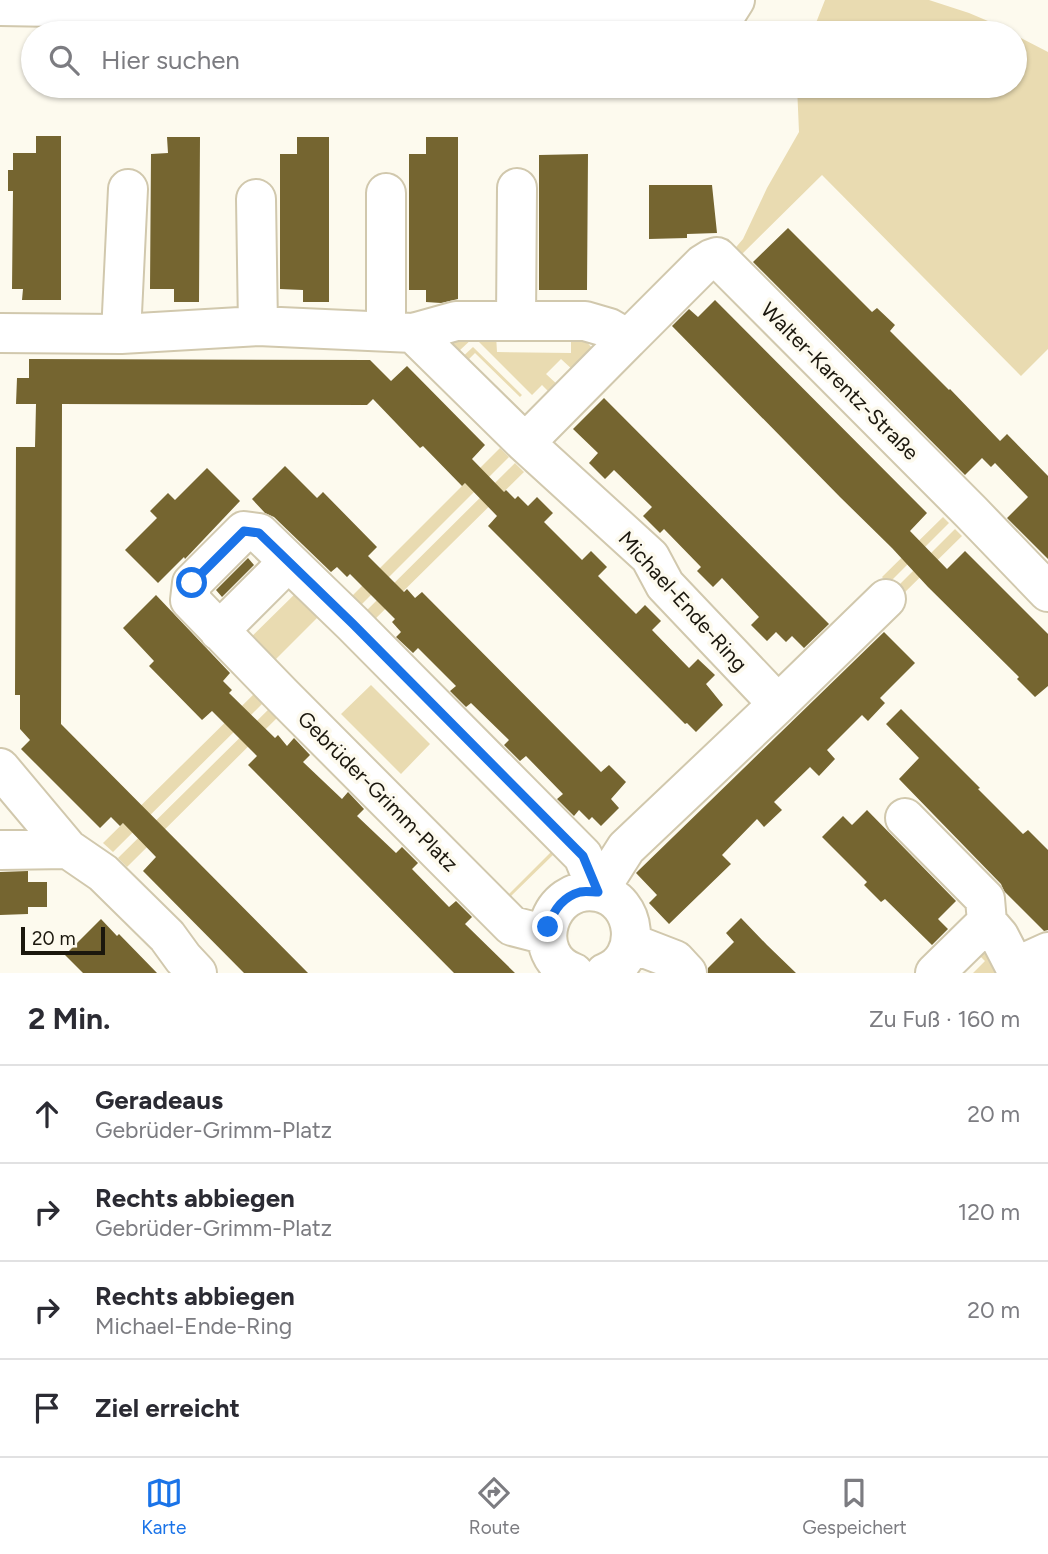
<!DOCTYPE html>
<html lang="de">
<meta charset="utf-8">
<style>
body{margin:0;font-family:Figtree,sans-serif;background:#f7f7f7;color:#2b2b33}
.scale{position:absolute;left:21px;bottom:18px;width:84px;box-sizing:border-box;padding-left:7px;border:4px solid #1b170d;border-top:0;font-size:19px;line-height:24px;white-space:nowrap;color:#1b170d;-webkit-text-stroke:5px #fdfaee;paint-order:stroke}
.stop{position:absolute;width:21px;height:21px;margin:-16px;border:5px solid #1a73e8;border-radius:50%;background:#fff}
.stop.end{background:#1a73e8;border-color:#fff;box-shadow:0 2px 7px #0008}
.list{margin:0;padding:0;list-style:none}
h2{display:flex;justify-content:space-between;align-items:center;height:91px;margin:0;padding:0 28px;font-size:30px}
h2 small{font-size:23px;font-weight:400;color:#7c7c81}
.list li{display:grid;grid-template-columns:46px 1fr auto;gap:21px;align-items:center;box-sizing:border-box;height:98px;padding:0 28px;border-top:2px solid #e1e1e2}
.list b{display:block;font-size:26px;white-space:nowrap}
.list p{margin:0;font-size:23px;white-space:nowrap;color:#7c7c81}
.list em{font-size:23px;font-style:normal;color:#7c7c81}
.icon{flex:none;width:38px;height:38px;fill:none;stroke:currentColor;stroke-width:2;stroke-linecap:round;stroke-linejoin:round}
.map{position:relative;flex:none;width:1048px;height:973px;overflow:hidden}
.search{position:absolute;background:#fff;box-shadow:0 2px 5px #0004;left:21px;right:21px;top:21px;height:77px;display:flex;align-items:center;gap:18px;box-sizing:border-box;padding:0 24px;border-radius:38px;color:#7c7c81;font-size:26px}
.sheet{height:483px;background:#fff}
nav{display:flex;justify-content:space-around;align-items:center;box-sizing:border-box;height:98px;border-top:2px solid #e1e1e2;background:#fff;font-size:19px;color:#7c7c81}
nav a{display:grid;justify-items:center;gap:4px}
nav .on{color:#1a73e8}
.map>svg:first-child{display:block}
.green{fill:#e9dbb1}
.building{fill:#756530}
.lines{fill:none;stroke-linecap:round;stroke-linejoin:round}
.minor-casing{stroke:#d1c8ad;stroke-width:42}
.minor{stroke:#fff;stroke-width:38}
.route{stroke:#1a73e8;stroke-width:9}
.labels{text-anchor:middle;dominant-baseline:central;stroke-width:7;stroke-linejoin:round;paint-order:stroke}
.street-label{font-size:21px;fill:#1b170d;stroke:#fdfaee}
</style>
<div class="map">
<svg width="1048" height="973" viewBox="0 0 1048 973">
<rect width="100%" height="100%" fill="#fdfaee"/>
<path class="green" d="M825 0H929L969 13 995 24 1000 29 1010 33H812Z
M1015 35 1048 52V349L1021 376 822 175 737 259 731 253 743 239 767 188 799 132 797 86H1015Z
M496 335 497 352 571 353V335H580L595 351 574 371 561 359 546 374 559 386 551 394 542 385 532 395 474 337 459 351 446 339Z
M473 347 522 395 520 397 475 353 463 365 458 361Z
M500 448 509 457 353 613 344 604Z
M515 463 524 472 367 627 359 618Z
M943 517 949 523 888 584 882 577Z
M955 529 962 536 901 596 894 590Z
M301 588 324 611 267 668 244 644Z
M371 685 430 744 401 774 341 714Z
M260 688 269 697 113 852 103 843Z
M275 703 283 712 127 867 118 858Z
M558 845 554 854 509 898 501 902Z
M978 942 990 956 998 973H973L985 961 972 948Z"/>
<path class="building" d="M36 136H61V300H22L23 289H12L13 191H8V170H13V153H36Z
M167 137H200L199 302H174V289H150L151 154 168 153Z
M297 137H329V302H303V290L280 289V154H297Z
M426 137H458V299L441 303 426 302V290H409V154H426Z
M588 154 587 290H539V155Z
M649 185H712L717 233 687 234V238L649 239Z
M788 228 872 312 877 308 895 325 890 331 949 390 950 389 1000 441 1007 434 1048 476V559L1007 518 1028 497 995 463 991 467 982 458 965 475 753 262Z
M715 300 927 513 910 531 947 569 965 551 1048 634V686L1035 697 1017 679 1019 677 928 587 892 548 840 497 672 326 689 309 698 317Z
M29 359 370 360 391 381 407 366 485 445 472 459 504 492 506 490 515 499 518 496 528 506 537 497 553 513 544 522 582 560 591 551 607 567 598 576 636 614 645 605 661 621 652 630 689 668 698 659 715 675 706 684 723 705 696 732 687 723 685 724 488 526 497 516 465 483 462 486 423 446 420 448 373 399 367 405 62 404 61 724 308 973H244L143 871 156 857 123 823 120 826 111 817 100 828 21 749 30 740 20 729V695H15L16 447H35L36 404H16L17 378H29Z
M604 398 829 624 804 648 792 636 786 642 776 632 767 641 751 625 759 617 722 578 713 587 697 571 701 567 664 529 660 533 643 516 652 507 614 470 605 479 589 463 598 453 573 429Z
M285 466 317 498 323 492 377 547 368 556 404 592 407 589 415 598 422 592 601 772 609 765 626 782 611 799 619 808 601 826 592 817 589 820 579 810 574 816 557 799 563 794 526 756 520 761 504 745 509 740 471 703 466 707 450 691 456 686 418 648 413 653 396 637 401 632 392 622 395 619 350 574 347 577 337 567 331 572 274 517 265 513 252 499Z
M207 468 240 501 185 559 184 557 158 583 125 550 157 518 150 511 168 493 175 500Z
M248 558 254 565 222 597 216 590Z
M156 595 230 673 223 681 232 690 229 693 275 738 278 735 287 746 294 738 310 755 303 762 342 799 348 792 364 809 357 816 396 853 402 847 418 863 412 869 449 907 456 901 472 917 465 924 515 973H454L248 765 257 756 212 711 202 720 149 666 154 661 123 628Z
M884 632 915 663 880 698 885 703 868 721 862 715 827 750 835 759 819 776 810 767 774 802 782 810 764 827 757 819 722 855 731 864 669 924 649 903 657 895 636 873 638 871Z
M901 709 980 788 978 789 1023 834 1028 830 1048 850V930L1044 931 1004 891 1001 884 899 779 919 758 886 724Z
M867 810 956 901 938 919 948 929 932 945 885 899 881 902 864 885 867 882 822 837 843 816 852 825Z
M28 871V882H47V907H28V914L0 915V872Z
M741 918 767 945 796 973H708V968L734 942 726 933Z
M101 919 117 936 119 934 157 973H83L65 955Z"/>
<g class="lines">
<defs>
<path id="minor" d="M0 6 698 18 728 11 735 0
M386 193V331
M256 199 258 326
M516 321 517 188
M0 333 121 334 258 326 413 333 456 321H585L609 328 628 339 525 443 650 557 665 585 778 704 626 848 598 892
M413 333 525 443
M121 334 128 189
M628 339 703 264 711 259 717 257 971 512 1048 592
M219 631 288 562
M778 704 886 599
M0 768 68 849 103 873 167 936 183 958 197 973
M905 818 985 899 987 922
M0 850 68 849
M547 935 512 926 282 695 190 600 192 583 244 531 259 533 353 624 583 856 598 892
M631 943 675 960 687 973
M574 973C526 956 548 883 598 892 638 900 643 959 605 973
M935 973 987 922 999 936 1015 967 1048 952"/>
</defs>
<use href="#minor" class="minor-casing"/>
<use href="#minor" class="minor"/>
</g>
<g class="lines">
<path class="route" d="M192 583 244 531 259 533 353 624 583 856 598 892C593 892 585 891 580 892 562 897 553 911 548 927"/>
</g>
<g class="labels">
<g class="street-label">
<text transform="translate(840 381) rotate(45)">Walter-Karentz-Straße</text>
<text transform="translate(683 601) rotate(48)">Michael-Ende-Ring</text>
<text transform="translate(378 791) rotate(45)">Gebrüder-Grimm-Platz</text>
</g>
</g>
</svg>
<div class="scale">20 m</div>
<div class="stop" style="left:192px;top:583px"></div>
<div class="stop end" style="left:548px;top:927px"></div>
<div class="search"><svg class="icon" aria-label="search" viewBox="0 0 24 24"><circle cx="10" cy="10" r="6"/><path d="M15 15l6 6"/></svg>Hier suchen</div>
</div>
<section class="sheet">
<h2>2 Min.<small>Zu Fuß · 160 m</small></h2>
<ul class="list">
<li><svg class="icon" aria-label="ahead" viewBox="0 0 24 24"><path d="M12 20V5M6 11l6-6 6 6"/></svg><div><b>Geradeaus</b><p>Gebrüder-Grimm-Platz</p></div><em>20 m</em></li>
<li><svg class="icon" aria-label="right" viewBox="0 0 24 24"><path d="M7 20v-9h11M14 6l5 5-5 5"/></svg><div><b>Rechts abbiegen</b><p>Gebrüder-Grimm-Platz</p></div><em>120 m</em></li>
<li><svg class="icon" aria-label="right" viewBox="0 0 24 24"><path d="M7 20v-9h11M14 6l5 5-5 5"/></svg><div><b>Rechts abbiegen</b><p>Michael-Ende-Ring</p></div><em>20 m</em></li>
<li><svg class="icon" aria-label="arrive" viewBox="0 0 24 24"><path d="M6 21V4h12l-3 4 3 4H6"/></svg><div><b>Ziel erreicht</b></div></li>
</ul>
</section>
<nav>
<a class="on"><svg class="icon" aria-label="map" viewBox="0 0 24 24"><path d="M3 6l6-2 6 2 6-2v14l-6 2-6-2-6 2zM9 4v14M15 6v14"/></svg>Karte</a>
<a><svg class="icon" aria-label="directions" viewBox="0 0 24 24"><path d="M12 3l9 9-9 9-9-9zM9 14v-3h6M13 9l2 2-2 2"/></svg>Route</a>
<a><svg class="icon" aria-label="saved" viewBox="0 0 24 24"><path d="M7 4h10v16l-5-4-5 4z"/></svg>Gespeichert</a>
</nav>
